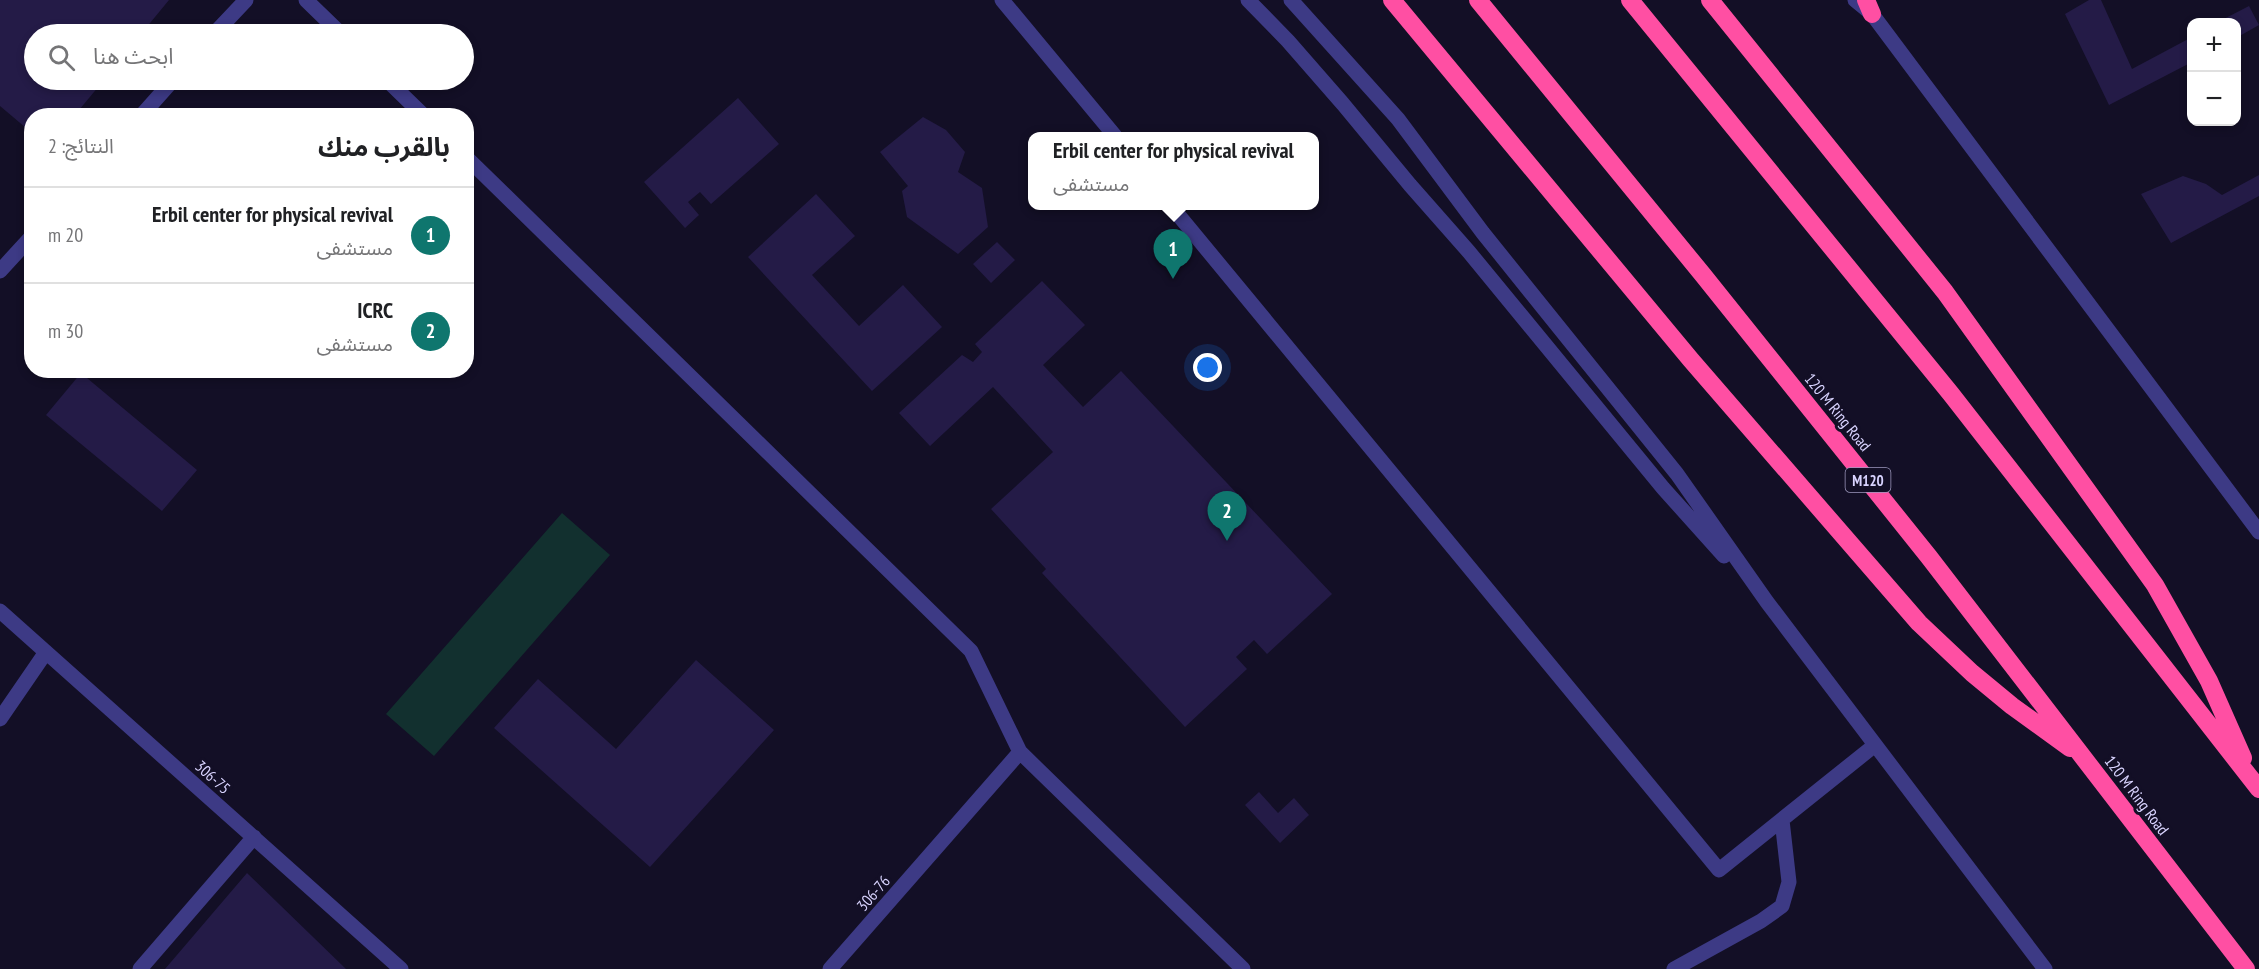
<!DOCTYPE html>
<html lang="ar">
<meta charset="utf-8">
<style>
body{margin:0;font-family:"PT Sans Narrow","Noto Sans Arabic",sans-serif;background:#f6f6f6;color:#202124;direction:rtl}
.controls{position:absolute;right:18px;top:18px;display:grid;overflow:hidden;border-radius:12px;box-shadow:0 3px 9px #0003}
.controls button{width:54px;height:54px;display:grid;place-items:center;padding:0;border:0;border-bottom:2px solid #e0e0e0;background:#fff;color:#202124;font:30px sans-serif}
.you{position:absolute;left:1208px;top:368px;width:21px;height:21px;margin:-15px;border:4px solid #fff;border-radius:50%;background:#1a73e8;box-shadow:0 0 0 9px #1a73e833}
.badge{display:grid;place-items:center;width:39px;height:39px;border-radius:50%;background:#0f766e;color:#fff;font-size:20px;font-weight:700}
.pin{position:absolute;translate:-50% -50px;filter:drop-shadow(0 2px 3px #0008)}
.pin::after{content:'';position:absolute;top:32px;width:21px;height:18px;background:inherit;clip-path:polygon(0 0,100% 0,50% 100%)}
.popup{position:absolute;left:1028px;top:132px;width:291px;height:78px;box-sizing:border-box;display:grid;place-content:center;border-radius:12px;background:#fff;filter:drop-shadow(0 2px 4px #0005);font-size:20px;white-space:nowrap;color:#757577}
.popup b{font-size:22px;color:#202124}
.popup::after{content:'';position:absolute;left:50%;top:100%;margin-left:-12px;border:12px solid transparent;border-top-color:#fff}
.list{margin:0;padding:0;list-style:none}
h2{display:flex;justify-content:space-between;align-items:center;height:78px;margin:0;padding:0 24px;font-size:26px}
h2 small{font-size:20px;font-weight:400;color:#757577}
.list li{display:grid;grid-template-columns:39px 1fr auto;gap:18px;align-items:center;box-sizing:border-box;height:96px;padding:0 24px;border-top:2px solid #e0e0e0}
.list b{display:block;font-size:22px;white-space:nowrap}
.list p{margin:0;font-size:20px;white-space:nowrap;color:#757577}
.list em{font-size:20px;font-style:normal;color:#757577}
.icon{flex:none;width:33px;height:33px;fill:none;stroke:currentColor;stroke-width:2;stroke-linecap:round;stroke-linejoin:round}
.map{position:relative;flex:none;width:2259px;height:969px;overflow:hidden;direction:ltr}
.search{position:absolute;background:#fff;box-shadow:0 3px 9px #0003;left:24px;top:24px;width:450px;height:66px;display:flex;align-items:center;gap:15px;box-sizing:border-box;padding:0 21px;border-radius:33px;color:#757577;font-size:22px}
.panel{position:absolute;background:#fff;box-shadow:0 3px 9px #0003;left:24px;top:108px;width:450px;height:270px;border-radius:24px;direction:rtl}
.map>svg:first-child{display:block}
.green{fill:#12302f}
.building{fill:#241b47}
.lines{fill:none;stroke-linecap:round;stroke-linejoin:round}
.minor{stroke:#3d3a85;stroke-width:15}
.highway{stroke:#ff4fa3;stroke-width:18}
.labels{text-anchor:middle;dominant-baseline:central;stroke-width:6;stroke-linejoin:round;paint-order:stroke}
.shield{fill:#130f26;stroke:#9e99be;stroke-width:1.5}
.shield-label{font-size:15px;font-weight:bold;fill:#d9d4ff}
.street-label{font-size:16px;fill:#d9d4ff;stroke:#130f26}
</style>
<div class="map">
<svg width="2259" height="969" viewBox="0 0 2259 969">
<rect width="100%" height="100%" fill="#130f26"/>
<path class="green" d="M562 513 610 555 434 756 386 714Z"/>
<path class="building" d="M0 0H169L141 34H34V80H104L74 116H32V133L0 106Z
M2089 0H2101L2132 69 2192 37V62L2109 105 2065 14Z
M2249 6 2259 25 2236 38V22H2218Z
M738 98 779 144 711 204 700 192 688 202 699 215 685 228 644 182Z
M923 117 946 130 965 152 958 172 982 188 988 227 958 254 907 217 902 191 908 186 880 152Z
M2259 175V196L2171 243 2141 194 2183 176 2206 184 2222 195Z
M816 194 855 236 812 275 859 326 903 285 942 327 872 391 748 257Z
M997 242 1015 260 991 283 973 264Z
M1042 281 1085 325 1043 365 1083 407 1121 371 1332 594 1267 654 1254 640 1236 657 1247 669 1185 727 1042 573 1046 569 991 509 1053 452 993 387 930 446 899 413 962 355 973 362 982 352 975 344Z
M81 373 197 470 162 511 46 415Z
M696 660 774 730 650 867 494 728 538 679 616 749Z
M1259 792 1278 813 1294 798 1309 815 1280 843 1245 805Z
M247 873 346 969H165Z"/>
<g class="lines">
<path class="minor" d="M306 0 341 34
M1002 0 1115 136
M1248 0 1288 41 1343 104 1410 185 1469 252 1663 488 1724 556
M1291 0 1398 119 1483 233 1677 474 1767 602 2045 969
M1855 0 1872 14 2259 532
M214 34 246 0
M387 80 424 116
M141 116 173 80
M466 157 971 651 1020 752 830 969
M1171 206 1719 870 1875 745
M0 271 32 236
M0 611 401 969
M0 719 46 652
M1020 752 1243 969
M140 969 254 837
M1674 969 1761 921 1782 906 1789 882 1782 820"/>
<path class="highway" d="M1392 0 1691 360 1919 623 1972 673 2012 706 2070 748
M1478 0 1703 275 1929 557 2246 969
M1630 0 1951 394 2259 789
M1710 0 1945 292 2155 585 2209 681 2243 758
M1866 0 1872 14"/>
</g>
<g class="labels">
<rect class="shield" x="1845.5" y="468" width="45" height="24" rx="4.5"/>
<g class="shield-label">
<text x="1868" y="480">M120</text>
</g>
<g class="street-label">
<text transform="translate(1838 412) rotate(51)">120 M Ring Road</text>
<text transform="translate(213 777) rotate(42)">306-75</text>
<text transform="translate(2137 795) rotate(53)">120 M Ring Road</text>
<text transform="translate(873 893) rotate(-49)">306-76</text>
</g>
</g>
</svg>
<div class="controls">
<button>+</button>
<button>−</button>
</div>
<div class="you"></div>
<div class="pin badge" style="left:1173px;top:279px">1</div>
<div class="popup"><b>Erbil center for physical revival</b>مستشفى</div>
<div class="pin badge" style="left:1227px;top:541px">2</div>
<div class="search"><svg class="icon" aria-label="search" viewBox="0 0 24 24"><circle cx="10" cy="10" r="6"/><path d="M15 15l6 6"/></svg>ابحث هنا</div>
<section class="panel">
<h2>بالقرب منك<small>النتائج: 2</small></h2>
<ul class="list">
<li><span class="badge">1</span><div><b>Erbil center for physical revival</b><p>مستشفى</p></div><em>20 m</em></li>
<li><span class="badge">2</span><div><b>ICRC</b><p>مستشفى</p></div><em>30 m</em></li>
</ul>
</section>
</div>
